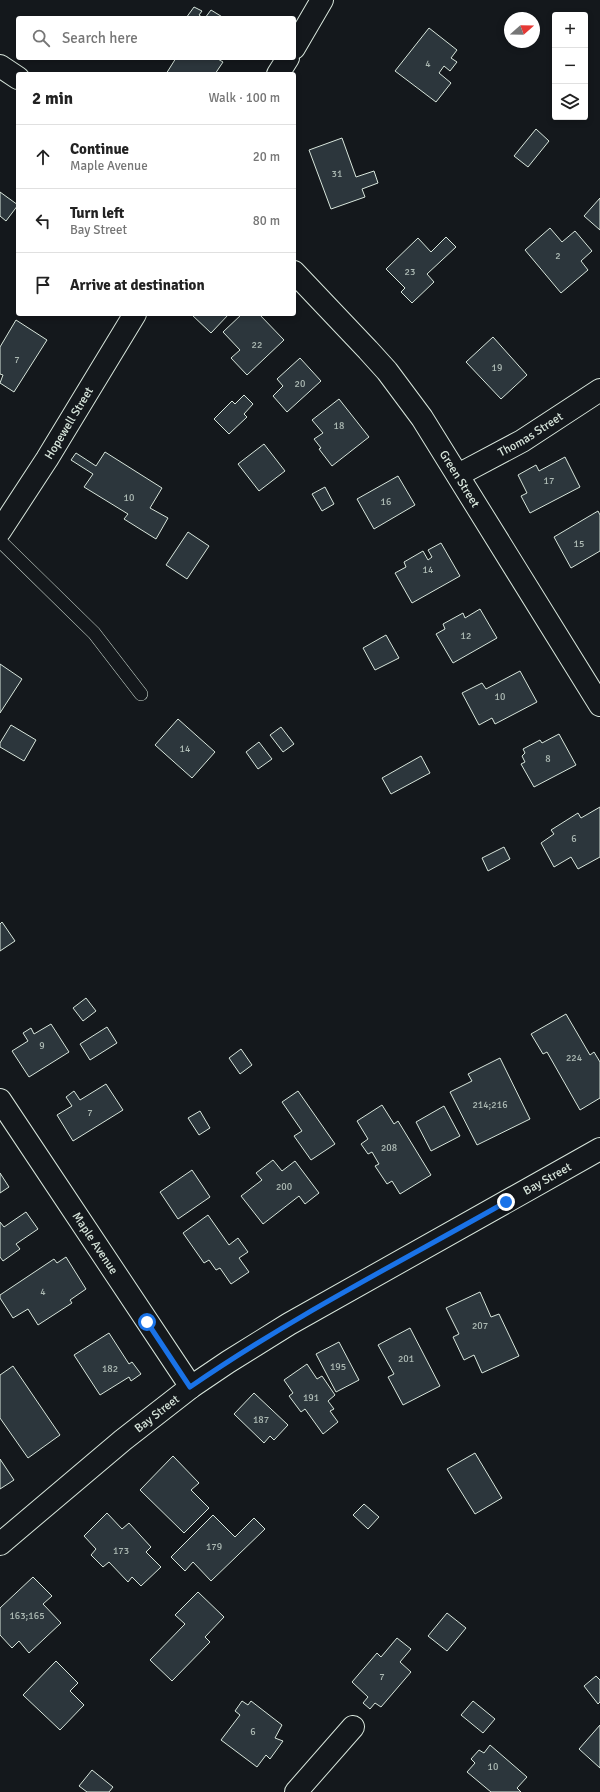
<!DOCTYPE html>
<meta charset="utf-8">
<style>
body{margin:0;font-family:Signika,sans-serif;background:#f6f6f6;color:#222}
.controls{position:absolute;right:12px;top:12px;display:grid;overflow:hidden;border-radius:4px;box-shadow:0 2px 6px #0003}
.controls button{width:36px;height:36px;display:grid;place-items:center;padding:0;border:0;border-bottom:1px solid #e0e0e0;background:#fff;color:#222;font:20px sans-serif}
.compass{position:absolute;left:504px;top:12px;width:36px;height:36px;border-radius:50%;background:#fff;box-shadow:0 2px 6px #0003;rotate:70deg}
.stop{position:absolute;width:12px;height:12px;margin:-9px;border:3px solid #1a73e8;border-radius:50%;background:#fff}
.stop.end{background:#1a73e8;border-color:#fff;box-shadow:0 1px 4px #0008}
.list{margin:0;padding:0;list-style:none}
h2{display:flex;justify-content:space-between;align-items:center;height:52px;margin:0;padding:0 16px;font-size:17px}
h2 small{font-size:13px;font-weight:400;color:#767676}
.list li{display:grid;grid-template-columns:26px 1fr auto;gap:12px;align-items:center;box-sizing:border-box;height:64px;padding:0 16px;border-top:1px solid #e0e0e0}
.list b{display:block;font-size:15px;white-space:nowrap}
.list p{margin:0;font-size:13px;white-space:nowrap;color:#767676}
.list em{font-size:13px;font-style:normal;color:#767676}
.icon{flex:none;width:22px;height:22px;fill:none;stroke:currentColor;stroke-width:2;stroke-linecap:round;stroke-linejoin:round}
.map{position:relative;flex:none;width:600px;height:1792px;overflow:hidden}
.search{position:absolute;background:#fff;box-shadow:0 2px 6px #0003;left:16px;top:16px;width:280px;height:44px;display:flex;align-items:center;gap:10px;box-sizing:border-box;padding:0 14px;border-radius:4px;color:#767676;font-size:15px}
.panel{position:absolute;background:#fff;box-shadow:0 2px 6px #0003;left:16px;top:72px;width:280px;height:244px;border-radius:4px}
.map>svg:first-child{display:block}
.building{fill:#2c363c;stroke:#d8e6dc}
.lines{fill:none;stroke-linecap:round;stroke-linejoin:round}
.service-casing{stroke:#d8e6dc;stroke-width:14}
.minor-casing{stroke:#d8e6dc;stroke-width:24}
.secondary-casing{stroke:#d8e6dc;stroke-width:24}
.service{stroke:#14181c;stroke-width:13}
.minor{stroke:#14181c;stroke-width:22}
.secondary{stroke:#14181c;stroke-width:22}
.route{stroke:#1a73e8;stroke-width:5}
.labels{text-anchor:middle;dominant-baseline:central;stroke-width:3;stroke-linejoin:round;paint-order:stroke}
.number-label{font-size:10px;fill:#adbab4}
.street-label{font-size:12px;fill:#d8e6dc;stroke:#14181c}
</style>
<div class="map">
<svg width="600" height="1792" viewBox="0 0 600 1792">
<rect width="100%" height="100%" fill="#14181c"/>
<path class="building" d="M194 7 202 11 199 15 203 18H186Z
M211 10 224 18H205Z
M429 28 457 50 451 58 457 62 450 71 444 66 439 73 451 83 436 102 395 71Z
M176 58H216L223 62 215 74H166Z
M536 129 549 141 528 167 514 156Z
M342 138 356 177 374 171 378 183 362 189 365 197 331 209 309 150Z
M0 192 18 205 6 221 0 216Z
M600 198V230L584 216Z
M550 228 562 242 575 231 592 251 581 261 588 270 561 293 525 250Z
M446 237 456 247 427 274 434 282 412 303 401 292 405 288 386 269 418 238 431 252Z
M191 314H229L211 333Z
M242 314H259L284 340 247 375 231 358 240 350 223 332Z
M16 320 47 340 14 392 0 383 3 375 0 374V347Z
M493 337 527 375 501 399 466 362Z
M300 358 321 381 287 412 273 396 283 386 277 379Z
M244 395 253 404 244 414 247 417 229 434 214 419 232 401 235 404Z
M339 399 369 437 332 466 319 449 321 448 314 439 323 433 312 420Z
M264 444 285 471 259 491 238 464Z
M105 452 162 488 150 508 168 518 156 539 124 519 128 514 84 487 93 474 71 460 76 453 96 466Z
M565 457 580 487 530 513 521 496 527 493 518 475 536 465 539 471Z
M398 476 415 505 374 529 357 499Z
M325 487 334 504 322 511 312 494Z
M598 511 600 515V551L571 568 554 537Z
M188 532 209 546 187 579 166 565Z
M441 543 460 576 412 603 395 573 406 567 404 562 423 551 428 560 432 557 428 550Z
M480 609 497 638 453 663 436 634 445 629 443 624 463 613 465 618Z
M386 635 399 658 375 670 363 648Z
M0 664 22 679 0 713Z
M520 671 537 702 495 724 492 718 479 725 462 693 482 683 486 689Z
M178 719 215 752 192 778 155 745Z
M11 725 36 740 24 761 0 747V743Z
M281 727 294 744 283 752 270 735Z
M559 734 576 765 534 787 521 764 525 762 522 756 525 753 523 749 540 740 542 743Z
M259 742 272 759 258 769 246 752Z
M421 756 430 773 391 794 382 778Z
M600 807V857L578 869 571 857 554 867 541 843 554 834 551 830 578 813 581 818Z
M504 847 510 859 488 871 482 858Z
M2 922 15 941 0 951V924Z
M86 998 96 1011 83 1021 73 1008Z
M566 1014 590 1055 594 1052 600 1062V1098L580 1110 547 1052 543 1054 531 1034Z
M51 1024 69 1052 29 1077 12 1051 28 1041 23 1033 31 1028 34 1034Z
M107 1027 117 1043 90 1060 80 1044Z
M241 1049 252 1065 240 1074 229 1058Z
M500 1058 530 1119 477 1145 450 1092 472 1081 468 1074Z
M106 1084 123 1110 73 1141 57 1115 72 1106 66 1097 74 1091 80 1100Z
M298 1091 335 1144 311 1160 294 1136 302 1131 282 1102Z
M382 1105 394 1124 398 1121 431 1175 400 1194 392 1181 387 1184 375 1166 379 1164 372 1152 368 1154 361 1144 368 1139 357 1121Z
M444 1106 460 1136 431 1151 416 1122Z
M200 1111 210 1128 199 1135 188 1118Z
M273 1160 282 1171 295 1161 319 1193 305 1204 299 1196 263 1224 241 1196 262 1180 256 1173Z
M192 1170 210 1197 178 1219 160 1192Z
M0 1173 9 1187 0 1193Z
M26 1212 38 1229 16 1244 20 1249 3 1261 0 1257V1222L4 1227Z
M208 1215 229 1245 238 1238 248 1252 239 1258 249 1272 231 1284 220 1268 216 1270 209 1260 204 1263 183 1233Z
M66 1257 86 1289 70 1300 72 1303 38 1325 28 1309 13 1318 0 1298V1295L54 1259 57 1263Z
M480 1292 491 1317 499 1314 519 1356 482 1373 474 1355 464 1360 453 1337 459 1334 446 1308Z
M410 1328 440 1386 403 1405 388 1377 394 1374 378 1345Z
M109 1333 129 1364 132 1362 141 1374 131 1381 129 1377 100 1395 74 1355Z
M339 1342 359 1380 336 1392 316 1354Z
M307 1364 317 1379 322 1376 335 1395 328 1401 334 1409 330 1411 338 1422 323 1434 305 1409 301 1412 289 1396 293 1393 284 1380Z
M13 1366 60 1435 28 1458 0 1418V1375Z
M254 1393 288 1425 274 1440 270 1436 264 1443 234 1414Z
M475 1453 502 1498 475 1514 447 1469Z
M173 1456 199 1483 191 1490 209 1508 184 1533 140 1490Z
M0 1459 14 1480 0 1489Z
M364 1504 379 1517 368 1529 353 1515Z
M107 1513 122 1529 129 1523 151 1547 146 1552 161 1567 141 1586 132 1577 128 1582 109 1562 103 1567 91 1555 96 1549 84 1536Z
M213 1515 235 1537 254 1518 265 1529 211 1581 193 1562 185 1571 171 1557Z
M33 1577 52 1596 43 1604 61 1623 29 1653 19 1641 12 1648 0 1635V1608Z
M198 1592 224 1617 205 1637 210 1642 172 1681 150 1660 185 1624 175 1615Z
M447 1613 466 1628 447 1651 428 1636Z
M397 1638 411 1649 400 1662 411 1672 381 1707 375 1703 370 1709 363 1703 368 1697 352 1682 377 1653 381 1657Z
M56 1661 78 1683 70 1691 84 1705 60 1730 23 1695Z
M596 1676 600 1680V1702L598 1704 584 1686Z
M242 1701 248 1705 251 1701 282 1725 275 1738 283 1741 270 1759 266 1755 257 1767 221 1740 240 1715 235 1711Z
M473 1701 495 1719 483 1733 461 1715Z
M600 1725V1768L579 1749Z
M490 1745 527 1777 517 1788 521 1792H491L467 1772 475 1763 471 1759 479 1750 484 1753Z
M92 1770 113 1787 109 1792H87L79 1786Z"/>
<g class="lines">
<defs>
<path id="service" d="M0 541 94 633 141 694"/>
<g id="minor">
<path d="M294 48 322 0"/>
<path d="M0 66 18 78"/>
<path d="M278 74 288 58"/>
<path id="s1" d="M294 272 368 350 387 371 422 418 600 705"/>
<path id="s2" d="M458 475 522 441 600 390"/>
<path id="s3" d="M0 531 47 459 135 314"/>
<path id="s4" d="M0 1100 191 1387"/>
<path d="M296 1792 353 1727"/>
</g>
<g id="secondary">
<path id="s5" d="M0 1544 123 1440 191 1387 228 1362 289 1324 600 1149"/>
</g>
</defs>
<use href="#service" class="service-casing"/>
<use href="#minor" class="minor-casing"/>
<use href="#secondary" class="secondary-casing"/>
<use href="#service" class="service"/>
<use href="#minor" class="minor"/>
<use href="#secondary" class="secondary"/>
</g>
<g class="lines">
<path class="route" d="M147 1322 190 1387C290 1318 400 1262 506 1202"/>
</g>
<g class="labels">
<g class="number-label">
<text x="428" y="64">4</text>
<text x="337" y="174">31</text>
<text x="558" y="256">2</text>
<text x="410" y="272">23</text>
<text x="257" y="345">22</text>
<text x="17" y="360">7</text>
<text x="497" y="368">19</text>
<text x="300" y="384">20</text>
<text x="339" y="426">18</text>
<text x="549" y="481">17</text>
<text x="129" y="498">10</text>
<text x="386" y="502">16</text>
<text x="579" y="544">15</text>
<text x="428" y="570">14</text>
<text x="466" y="636">12</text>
<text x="500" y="697">10</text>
<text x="185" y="749">14</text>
<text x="548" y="759">8</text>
<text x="574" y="839">6</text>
<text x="42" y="1046">9</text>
<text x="574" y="1058">224</text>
<text x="490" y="1105">214;216</text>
<text x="90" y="1113">7</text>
<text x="389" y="1148">208</text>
<text x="284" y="1187">200</text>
<text x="43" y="1292">4</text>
<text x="480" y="1326">207</text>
<text x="406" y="1359">201</text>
<text x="338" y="1367">195</text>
<text x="110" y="1369">182</text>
<text x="311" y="1398">191</text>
<text x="261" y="1420">187</text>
<text x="214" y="1547">179</text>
<text x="121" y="1551">173</text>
<text x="27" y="1616">163;165</text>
<text x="382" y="1677">7</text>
<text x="253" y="1732">6</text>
<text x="493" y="1767">10</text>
</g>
<g class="street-label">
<text stroke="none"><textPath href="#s3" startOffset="128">Hopewell Street</textPath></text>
<text stroke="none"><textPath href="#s2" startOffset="83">Thomas Street</textPath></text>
<text stroke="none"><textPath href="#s1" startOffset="266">Green Street</textPath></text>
<text stroke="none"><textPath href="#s5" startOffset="660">Bay Street</textPath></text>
<text stroke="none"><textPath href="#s4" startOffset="172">Maple Avenue</textPath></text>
<text stroke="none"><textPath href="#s5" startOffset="204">Bay Street</textPath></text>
</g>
</g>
</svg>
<div class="controls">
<button>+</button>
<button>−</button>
<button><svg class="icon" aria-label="layers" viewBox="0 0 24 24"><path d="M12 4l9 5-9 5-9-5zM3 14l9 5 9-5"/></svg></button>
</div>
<svg class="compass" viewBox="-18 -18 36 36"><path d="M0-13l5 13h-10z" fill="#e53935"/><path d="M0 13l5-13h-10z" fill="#767676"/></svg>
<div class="stop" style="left:147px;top:1322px"></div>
<div class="stop end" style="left:506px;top:1202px"></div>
<div class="search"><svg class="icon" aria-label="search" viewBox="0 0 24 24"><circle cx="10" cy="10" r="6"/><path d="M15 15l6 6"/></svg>Search here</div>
<section class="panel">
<h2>2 min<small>Walk · 100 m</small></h2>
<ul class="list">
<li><svg class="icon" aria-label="ahead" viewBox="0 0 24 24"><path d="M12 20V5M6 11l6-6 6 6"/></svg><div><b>Continue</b><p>Maple Avenue</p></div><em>20 m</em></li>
<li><svg class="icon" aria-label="left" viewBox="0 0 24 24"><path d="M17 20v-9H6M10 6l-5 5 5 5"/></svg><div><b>Turn left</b><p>Bay Street</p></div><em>80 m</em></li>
<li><svg class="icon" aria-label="arrive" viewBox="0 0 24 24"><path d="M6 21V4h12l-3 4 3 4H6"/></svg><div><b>Arrive at destination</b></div></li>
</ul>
</section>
</div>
